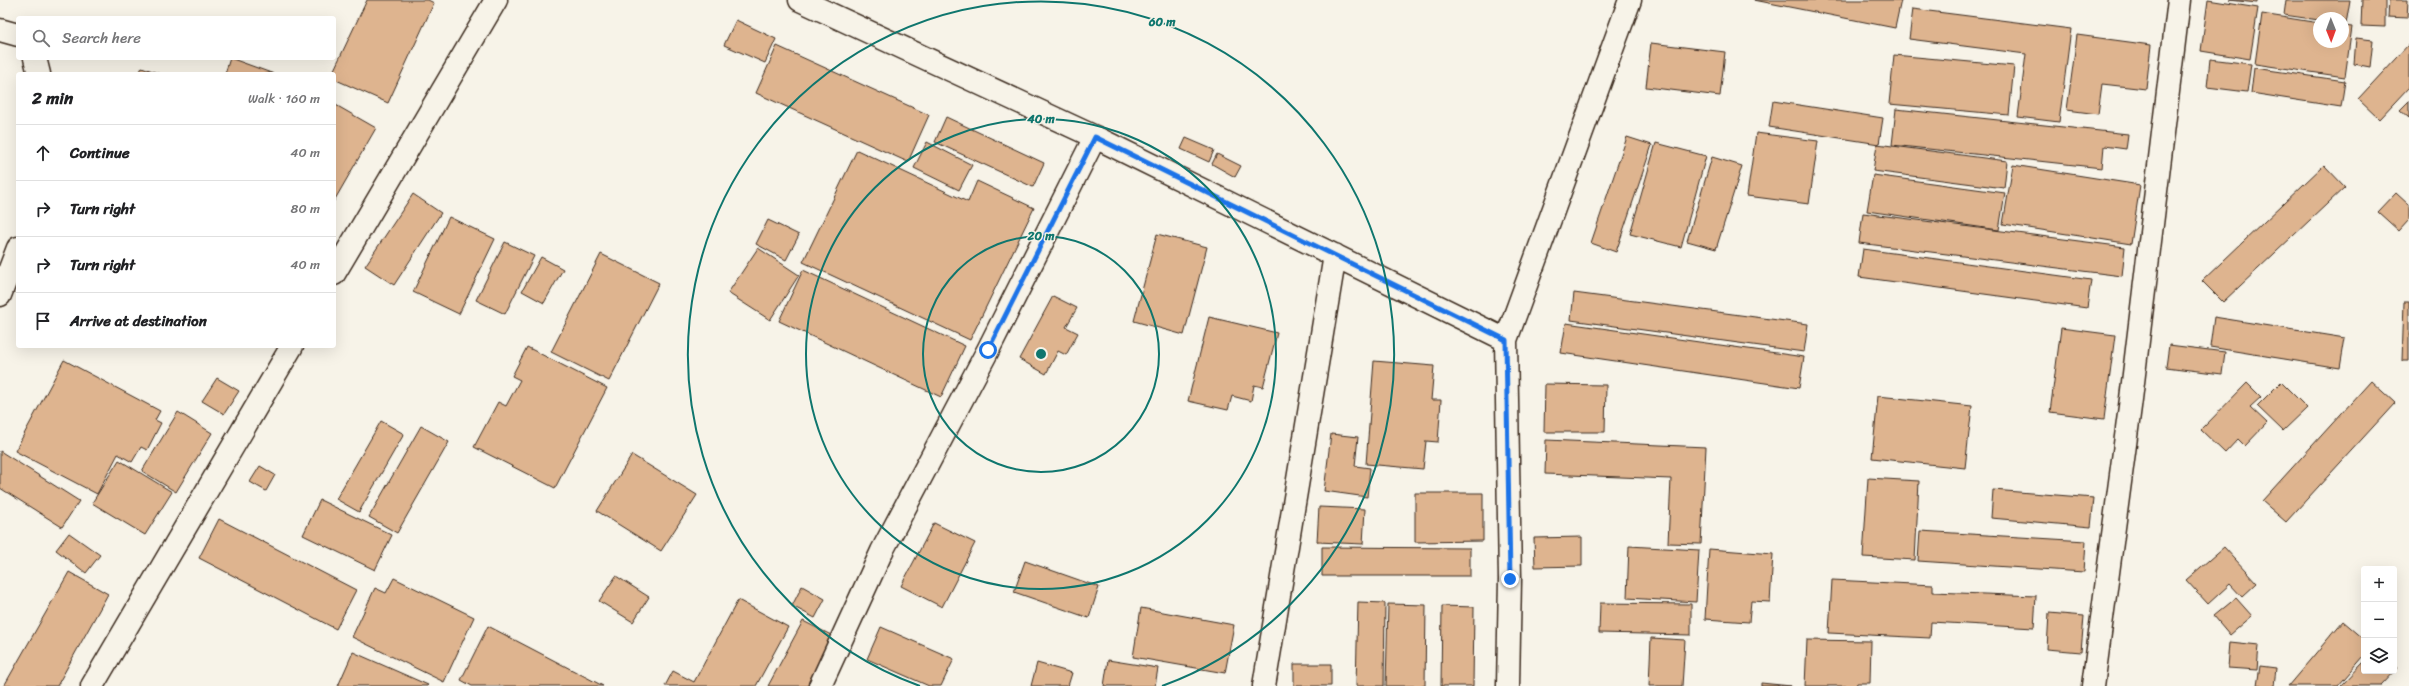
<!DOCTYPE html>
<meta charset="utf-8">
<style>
body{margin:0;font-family:Sriracha,sans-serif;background:#f2f2f2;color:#202124}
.controls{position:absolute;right:12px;bottom:12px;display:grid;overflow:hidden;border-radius:4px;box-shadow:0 4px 16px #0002}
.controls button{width:36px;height:36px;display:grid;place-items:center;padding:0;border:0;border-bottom:1px solid #e0e0e0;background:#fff;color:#202124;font:20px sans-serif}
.compass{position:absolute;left:2313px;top:12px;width:36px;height:36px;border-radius:50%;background:#fff;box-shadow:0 4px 16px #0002;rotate:179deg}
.stop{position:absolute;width:12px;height:12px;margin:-9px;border:3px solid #1a73e8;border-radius:50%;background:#fff}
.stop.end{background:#1a73e8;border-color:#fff;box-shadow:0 1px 4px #0008}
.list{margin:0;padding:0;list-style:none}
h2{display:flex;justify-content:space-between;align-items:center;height:52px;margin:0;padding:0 16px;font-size:17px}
h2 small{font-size:13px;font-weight:400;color:#757577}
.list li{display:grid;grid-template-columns:26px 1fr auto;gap:12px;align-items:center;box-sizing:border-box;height:56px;padding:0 16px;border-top:1px solid #e0e0e0}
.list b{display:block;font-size:15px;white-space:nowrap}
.list em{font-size:13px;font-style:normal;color:#757577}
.icon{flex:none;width:22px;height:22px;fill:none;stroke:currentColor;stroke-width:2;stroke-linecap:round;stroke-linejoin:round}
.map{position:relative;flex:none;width:2409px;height:686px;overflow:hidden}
.search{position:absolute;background:#fff;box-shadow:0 4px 16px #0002;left:16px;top:16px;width:320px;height:44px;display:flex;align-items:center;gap:10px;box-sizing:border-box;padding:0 14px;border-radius:4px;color:#757577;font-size:15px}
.panel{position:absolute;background:#fff;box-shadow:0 4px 16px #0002;left:16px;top:72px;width:320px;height:276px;border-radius:4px}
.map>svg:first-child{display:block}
.building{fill:#deb48f;stroke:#3b2a1e}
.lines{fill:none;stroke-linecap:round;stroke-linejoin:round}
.street-casing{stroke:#3b2a1e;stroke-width:25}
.street{stroke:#f7f3e8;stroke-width:22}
.route{stroke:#1a73e8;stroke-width:5}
.ring{fill:none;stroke:#0f766e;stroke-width:2}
.centre{fill:#0f766e;stroke:#f7f3e8;stroke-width:2}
.ring-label{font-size:12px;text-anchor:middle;font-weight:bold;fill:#0f766e;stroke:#f7f3e8;stroke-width:3;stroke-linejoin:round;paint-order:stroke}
</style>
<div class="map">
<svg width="2409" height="686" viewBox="0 0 2409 686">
<rect width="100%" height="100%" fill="#f7f3e8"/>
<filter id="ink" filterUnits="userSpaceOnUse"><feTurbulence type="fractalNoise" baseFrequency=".025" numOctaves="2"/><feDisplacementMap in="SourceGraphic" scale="8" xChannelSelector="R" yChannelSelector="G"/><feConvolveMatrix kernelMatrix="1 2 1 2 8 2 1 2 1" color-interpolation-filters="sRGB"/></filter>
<g filter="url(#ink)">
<path class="building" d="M367 0H428L434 3 388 103 334 79 332 74Z
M1754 0H1901L1895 28Z
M2208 0 2258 8 2250 59 2201 51Z
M2229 0H2257V3Z
M2286 0H2350L2346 24H2343V18H2319V20L2284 15Z
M2362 0H2385V27L2361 26Z
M2389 0H2408L2407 18 2388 17Z
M1913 9 2071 29 2059 122 2018 117 2026 54 1909 39Z
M2262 14 2319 23V42H2343V26L2352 27 2345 77 2255 64Z
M736 20 776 39 765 63 724 45Z
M2077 35 2151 45 2146 89 2102 84 2098 114 2067 110Z
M2356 38 2373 40 2370 67 2354 64Z
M1651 43 1725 52 1720 96 1646 87Z
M2409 44V87L2379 119 2358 99Z
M777 46 929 115 908 162 756 93Z
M1894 55 2014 66 2009 115 1889 104Z
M230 58 274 74H225Z
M2210 59 2251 64 2247 92 2207 87Z
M142 67 160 74H139Z
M2254 68 2345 81 2341 107 2251 93Z
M1773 101 1883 118 1879 144 1769 127Z
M2409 101V118L2400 110Z
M334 104 376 128 334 201Z
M1896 109 2128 134 2126 149 2104 146 2102 168 1892 145Z
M946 117 1044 163 1033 187 935 142Z
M1756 133 1818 141 1809 204 1747 196Z
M1627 137 1652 145 1616 252 1591 243Z
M1186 138 1214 150 1209 162 1181 149Z
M927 142 972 165 959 190 914 168Z
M1656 143 1706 156 1681 247 1630 234Z
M1877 144 2007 161 2004 188 1873 171Z
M857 150 968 202 977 181 1034 208 970 340 803 262Z
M1217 154 1241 166 1235 177 1212 164Z
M1712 157 1742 166 1716 249 1687 241Z
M2013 165 2140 185 2131 244 2003 224Z
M2324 165 2345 187 2223 302 2202 281Z
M1873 175 2005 193 1999 230 1867 211Z
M2396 193 2409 205V220L2399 231 2378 212Z
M413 194 441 213 394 285 365 266Z
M1863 213 2125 247 2122 276 1859 243Z
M449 217 495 239 459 314 413 292Z
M768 220 799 235 786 260 756 244Z
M1157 234 1207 247 1184 335 1134 321Z
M505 242 534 256 505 314 476 300Z
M758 248 799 275 770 320 728 293Z
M1863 249 2091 280 2087 308 1859 277Z
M601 254 659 283 609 381 551 352Z
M541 257 563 269 544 303 522 291Z
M803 270 965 346 941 397 779 321Z
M1574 293 1808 324 1804 352 1571 320Z
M1053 296 1077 308 1066 327 1078 333 1066 355 1058 351 1046 374 1019 359Z
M2404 302H2409V361H2402Z
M1209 317 1277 333 1263 387 1254 385 1251 401 1232 396 1228 410 1188 401Z
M2214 317 2345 338 2340 368 2210 347Z
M1566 323 1804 357 1799 388 1561 353Z
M2061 328 2115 335 2104 419 2050 412Z
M2169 345 2225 352 2222 374 2166 367Z
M527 347 607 388 555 488 474 447 498 402 506 406 520 380 512 376Z
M64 360 160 411 155 420 161 423 147 450 141 447 132 462 118 454 97 494 15 451Z
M1374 361 1434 366 1431 400H1441L1438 442 1426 441 1423 469 1366 464Z
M217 378 239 391 224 414 202 401Z
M2371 381 2395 403 2286 522 2262 501Z
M2281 382 2307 408 2283 431 2257 406Z
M2247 383 2261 397 2250 407 2267 423 2245 446 2238 439 2225 453 2201 430Z
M1545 384 1606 385 1605 432H1544Z
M1878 396 1972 406 1965 468 1872 458Z
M178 412 212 433 176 492 142 471Z
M381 421 404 434 359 512 336 499Z
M421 426 449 442 397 533 369 517Z
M1331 434 1358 437 1355 466 1370 468 1367 497 1324 491Z
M1546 440 1706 447 1701 544 1668 543 1671 479 1545 474Z
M0 451 79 501 62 527 0 488Z
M632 455 697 495 661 551 597 511Z
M119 460 172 492 145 535 92 503Z
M260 466 275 475 266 491 250 482Z
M1868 478 1919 481 1915 560 1863 557Z
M1993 490 2094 498 2091 527 1991 518Z
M1415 493H1483V541L1415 542Z
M320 500 392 535 375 570 303 535Z
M1319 507 1365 509 1363 544 1317 542Z
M219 519 356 590 336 629 199 558Z
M934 523 975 543 942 607 901 586Z
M1920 531 2086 541 2084 572 1918 561Z
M69 533 100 555 86 573 56 550Z
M1582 537V566L1535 567 1534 538Z
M1629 546 1699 550 1696 602 1627 598Z
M1322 547 1470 548V576H1322Z
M2224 547 2257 583 2242 597 2230 584 2208 604 2186 580Z
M1709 549 1773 554 1770 602 1751 601 1749 622 1705 619Z
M1025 561 1099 587 1089 618 1014 592Z
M69 572 108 594 57 686H4Z
M616 576 649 597 633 622 599 601Z
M394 578 474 617 444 682 352 637 375 588 386 593Z
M1832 580 1933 585V592L2036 596 2034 628 1931 622 1930 638 1829 633Z
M802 586 825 599 815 618 792 606Z
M2236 598 2252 616 2230 635 2214 616Z
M738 600 788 627 756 686H665L673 671 694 682Z
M1358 602 1385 603 1384 686H1356Z
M1600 603 1691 604V635L1599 633Z
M1388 604 1426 605 1425 686H1386Z
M1442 606 1474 607 1473 686H1441Z
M1141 608 1234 625 1225 673 1133 657Z
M2049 613 2084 616 2081 652 2047 649Z
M803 621 835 637 809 686H768Z
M2343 621 2364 639V656L2338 686H2288Z
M488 626 603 686H472L461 680Z
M881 627 954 659 941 686H929L867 659Z
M1651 638 1685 640 1682 686H1649Z
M1807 640 1871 641 1870 683H1857L1856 686H1805Z
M2230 642 2259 645 2257 670 2228 668Z
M353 652 428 685 427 686H338Z
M1108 660 1158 668 1155 686H1104Z
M2364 662V671H2394V665L2398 668 2381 686H2341Z
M1037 663 1072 673 1068 686H1031Z
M1294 664H1331V686H1294Z
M2260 666 2276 668 2274 686H2257Z
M1761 683 1791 686H1761Z"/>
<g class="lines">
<defs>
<path id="street" d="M800 0 1095 137 1506 340
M0 30 18 35
M35 58 39 74
M334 274 496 0
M0 295 18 248
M92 686 292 346
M820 686 882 551 988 350 1095 137
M1264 686 1335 255
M1508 686 1510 579 1506 340 1630 0
M2093 686 2131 399 2179 0"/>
</defs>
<use href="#street" class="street-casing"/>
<use href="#street" class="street"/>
</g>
</g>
<g class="lines" filter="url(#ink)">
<path class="route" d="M988 350 1095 137 1506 340 1510 579"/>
</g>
<g class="ring">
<circle cx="1041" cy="354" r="118"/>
<circle cx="1041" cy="354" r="235"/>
<path d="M920 686A353 353 0 1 1 1162 686"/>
</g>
<circle cx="1041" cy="354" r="6" class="centre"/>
<g class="ring-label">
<text x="1162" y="26">60 m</text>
<text x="1041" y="123">40 m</text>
<text x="1041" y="240">20 m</text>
</g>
</svg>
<div class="controls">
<button>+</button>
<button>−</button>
<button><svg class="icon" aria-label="layers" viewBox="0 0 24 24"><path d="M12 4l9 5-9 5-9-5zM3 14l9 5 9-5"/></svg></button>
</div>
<svg class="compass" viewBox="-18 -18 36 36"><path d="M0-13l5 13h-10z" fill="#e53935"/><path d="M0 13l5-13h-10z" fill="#757577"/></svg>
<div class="stop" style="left:988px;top:350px"></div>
<div class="stop end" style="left:1510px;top:579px"></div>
<div class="search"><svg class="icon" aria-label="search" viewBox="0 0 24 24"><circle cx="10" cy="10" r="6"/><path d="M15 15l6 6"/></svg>Search here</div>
<section class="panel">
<h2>2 min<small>Walk · 160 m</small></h2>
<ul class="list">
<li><svg class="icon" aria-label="ahead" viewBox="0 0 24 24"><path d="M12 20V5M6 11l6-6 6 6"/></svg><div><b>Continue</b></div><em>40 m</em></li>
<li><svg class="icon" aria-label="right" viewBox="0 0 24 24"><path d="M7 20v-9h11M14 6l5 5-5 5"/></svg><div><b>Turn right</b></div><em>80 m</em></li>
<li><svg class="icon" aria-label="right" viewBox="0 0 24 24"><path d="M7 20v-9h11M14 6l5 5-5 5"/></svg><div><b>Turn right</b></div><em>40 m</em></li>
<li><svg class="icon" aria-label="arrive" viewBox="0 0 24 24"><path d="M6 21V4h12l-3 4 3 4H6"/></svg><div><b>Arrive at destination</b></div></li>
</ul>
</section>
</div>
